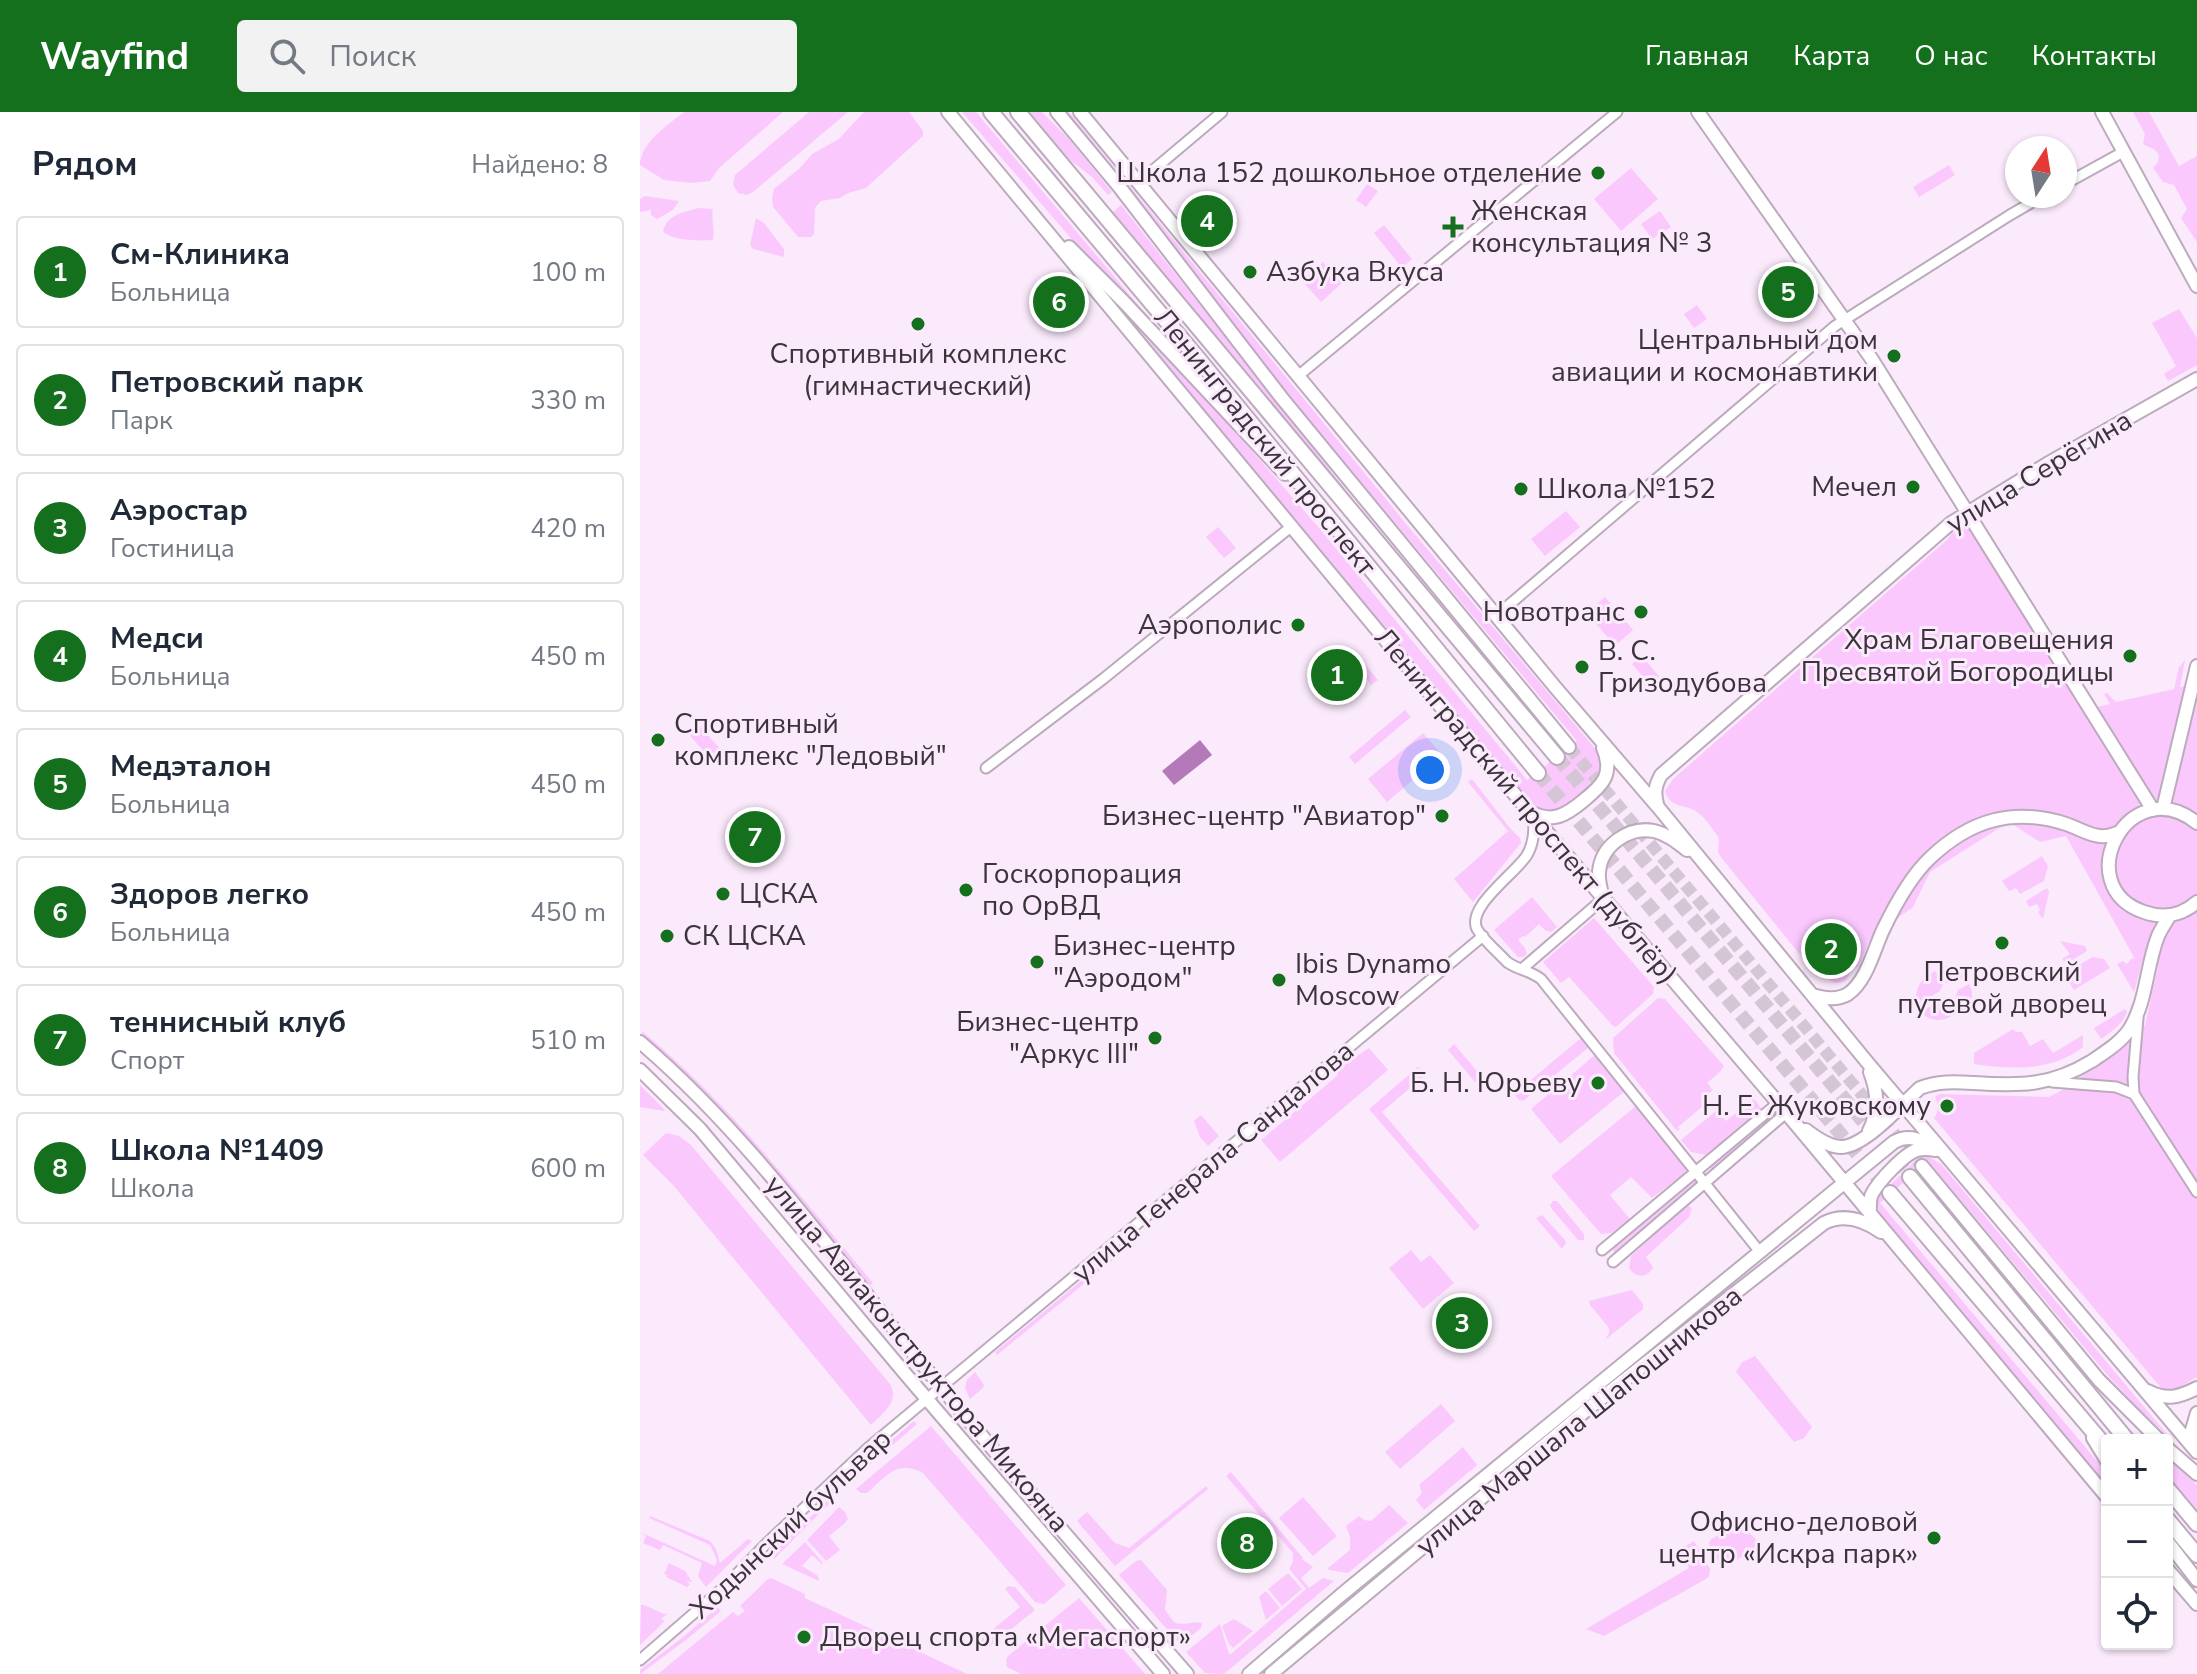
<!DOCTYPE html>
<html lang="ru">
<meta charset="utf-8">
<style>
body{margin:0;font-family:"Nunito Sans",sans-serif;background:#f2f2f3;color:#1f2937}
.controls{position:absolute;right:24px;bottom:24px;display:grid;overflow:hidden;border-radius:8px;box-shadow:0 2px 6px #0004}
.controls button{width:72px;height:72px;display:grid;place-items:center;padding:0;border:0;border-bottom:2px solid #e0e1e3;background:#fff;color:#1f2937;font:40px sans-serif}
.compass{position:absolute;left:1365px;top:24px;width:72px;height:72px;border-radius:50%;background:#fff;box-shadow:0 2px 6px #0004;rotate:12deg}
.you{position:absolute;left:790px;top:658px;width:28px;height:28px;margin:-20px;border:6px solid #fff;border-radius:50%;background:#1a73e8;box-shadow:0 0 0 12px #1a73e833}
.badge{display:grid;place-items:center;width:52px;height:52px;border-radius:50%;background:#14701d;color:#fff;font-size:26px;font-weight:700}
.pin{position:absolute;translate:-50% -50%;border:4px solid #fff;box-shadow:0 2px 8px #0006}
.list{margin:0;padding:0;list-style:none}
h2{display:flex;justify-content:space-between;align-items:center;height:104px;margin:0;padding:0 32px;font-size:34px}
h2 small{font-size:26px;font-weight:400;color:#747a83}
.list li{display:grid;grid-template-columns:52px 1fr auto;gap:24px;align-items:center;box-sizing:border-box;height:112px;margin:0 16px 16px;padding:0 16px;border:2px solid #e0e1e3;border-radius:8px}
.list b{display:block;font-size:30px;white-space:nowrap}
.list p{margin:0;font-size:26px;white-space:nowrap;color:#747a83}
.list em{font-size:26px;font-style:normal;color:#747a83}
.icon{flex:none;width:44px;height:44px;fill:none;stroke:currentColor;stroke-width:2;stroke-linecap:round;stroke-linejoin:round}
.map{position:relative;flex:none;width:1557px;height:1562px;overflow:hidden}
header{display:flex;align-items:center;gap:48px;box-sizing:border-box;height:112px;padding:0 40px;background:#14701d;color:#fff}
header strong{font-size:38px}
nav{display:flex;gap:44px;margin-inline-start:auto;font-size:28px}
.search{width:560px;height:72px;background:#f2f2f3;display:flex;align-items:center;gap:20px;box-sizing:border-box;padding:0 28px;border-radius:8px;color:#747a83;font-size:30px}
main{display:flex}
aside{flex:1;background:#fff}
.map>svg:first-child{display:block}
.green{fill:#fac8fd}
.water{fill:#b479b9}
.lines{fill:none;stroke-linecap:round;stroke-linejoin:round}
.secondary-tunnel{stroke:#d5c6d5;stroke-width:12;stroke-dasharray:12 6;stroke-linecap:butt}
.primary-tunnel{stroke:#d5c6d5;stroke-width:14;stroke-dasharray:14 7;stroke-linecap:butt}
.street-casing{stroke:#bbabbc;stroke-width:13}
.secondary-casing{stroke:#bbabbc;stroke-width:16}
.primary-casing{stroke:#bbabbc;stroke-width:18}
.street{stroke:#fff;stroke-width:9}
.secondary{stroke:#fff;stroke-width:12}
.primary{stroke:#fff;stroke-width:14}
.poi-dot{fill:#14701d;stroke:#fbeafc;stroke-width:3}
.labels{text-anchor:middle;dominant-baseline:central;stroke-width:6;stroke-linejoin:round;paint-order:stroke}
.poi-label{font-size:28px;fill:#3b343b;stroke:#fbeafc;text-anchor:end}
.street-label{font-size:28px;fill:#3b343b;stroke:#fbeafc}
</style>
<header>
<strong>Wayfind</strong>
<div class="search"><svg class="icon" aria-label="search" viewBox="0 0 24 24"><circle cx="10" cy="10" r="6"/><path d="M15 15l6 6"/></svg>Поиск</div>
<nav><a>Главная</a><a>Карта</a><a>О нас</a><a>Контакты</a></nav>
</header>
<main>
<aside>
<h2>Рядом<small>Найдено: 8</small></h2>
<ul class="list">
<li><span class="badge">1</span><div><b>См-Клиника</b><p>Больница</p></div><em>100 m</em></li>
<li><span class="badge">2</span><div><b>Петровский парк</b><p>Парк</p></div><em>330 m</em></li>
<li><span class="badge">3</span><div><b>Аэростар</b><p>Гостиница</p></div><em>420 m</em></li>
<li><span class="badge">4</span><div><b>Медси</b><p>Больница</p></div><em>450 m</em></li>
<li><span class="badge">5</span><div><b>Медэталон</b><p>Больница</p></div><em>450 m</em></li>
<li><span class="badge">6</span><div><b>Здоров легко</b><p>Больница</p></div><em>450 m</em></li>
<li><span class="badge">7</span><div><b>теннисный клуб</b><p>Спорт</p></div><em>510 m</em></li>
<li><span class="badge">8</span><div><b>Школа №1409</b><p>Школа</p></div><em>600 m</em></li>
</ul>
</aside>
<div class="map">
<svg width="1557" height="1562" viewBox="0 0 1557 1562">
<rect width="100%" height="100%" fill="#fbeafc"/>
<path class="green" d="M44 0H143L79 56 70 69 52 71 24 68 0 53C0 31 28 13 44 0Z
M169 0H208L113 80 107 83 98 81 93 73 95 63Z
M224 0H269L283 19V24L226 76 208 81 200 86 181 89 177 93 175 97 174 122 171 125H158L133 95 132 86 134 77 160 56 172 42 199 27Z
M322 0H336L552 257 550 258 429 124Z
M386 0H402L429 27 472 80 468 83 452 65 421 41Z
M426 0H429L767 413 954 635C959 642 964 650 962 659 959 673 927 699 913 700 903 701 896 697 889 690L481 196 482 195 588 311 680 417 887 668 937 629 597 221 490 79Z
M1493 0H1509L1539 54 1557 44V130L1541 106 1547 97 1534 73 1523 70 1513 56 1518 50 1519 43 1515 38 1503 32 1505 22Z
M1309 53 1315 63 1279 85 1273 75Z
M991 56 1018 87 981 119 954 87Z
M727 72 738 79 726 95 716 88Z
M5 84 39 89 33 98 17 107 11 103V98L0 100V87Z
M481 93 714 388 629 292 471 102Z
M58 96 73 97C71 108 75 117 73 128 57 129 36 129 23 120 27 102 42 101 58 96Z
M1020 99 1031 115 1012 127 1001 112Z
M116 106 124 111 144 137V145L113 137 110 133Z
M744 113 772 147 762 156 734 121Z
M683 150 702 171 681 190 662 169Z
M1057 193 1067 207 1054 216 1044 202Z
M1539 197 1557 226V253L1528 269 1524 262 1536 254 1512 211Z
M926 399 940 415 905 444 891 427Z
M1329 409 1444 598 1470 592 1464 582 1467 581 1476 590 1534 577 1539 555 1545 548 1540 575 1557 571V1265C1547 1270 1534 1282 1522 1277L1294 1006C1299 1000 1299 992 1295 985L1299 982 1409 985 1426 976 1485 932 1505 913 1518 855 1502 851 1494 880 1477 852 1483 849 1487 852 1492 846 1495 847 1426 724 1400 730 1369 710 1290 760 1273 795 1231 825 1219 855 1211 856C1209 875 1190 876 1183 859L1174 860 1080 744 1078 740 1079 726C1073 718 1066 706 1057 700 1045 691 1031 698 1025 679L1033 667 1308 427 1312 420 1315 421Z
M578 415 596 436 584 446 566 425Z
M965 485 993 518 975 534 947 501Z
M707 535 712 537 738 568 731 573 703 538Z
M1002 544 1022 568 1012 575 992 552Z
M765 598 771 605 715 652 709 645Z
M60 614 82 639 72 648 50 624Z
M783 621 802 643 747 690 728 667Z
M832 667 870 716 880 726 881 731 833 790 814 767 868 719 828 670Z
M1402 744 1408 754 1404 769 1380 782 1376 776 1369 779 1362 769Z
M1407 776 1409 780 1403 807 1398 800 1400 798 1397 792 1389 795 1386 789Z
M892 785 917 815 911 820 905 818 899 812 885 825 883 824 878 828 885 836 887 842 883 845H878L854 818Z
M954 806 1014 875 1013 882 976 915 973 914 929 865 921 871 903 850Z
M1420 829 1445 834 1447 839 1426 852 1422 847 1430 842Z
M1452 845 1464 847 1470 856 1434 878 1424 863Z
M1308 853 1319 857 1324 866 1314 872 1306 871 1298 857Z
M1295 859 1303 873 1300 879 1277 893C1274 878 1280 866 1295 859Z
M1329 872C1335 882 1332 892 1323 898L1315 886 1318 878Z
M1018 886 1025 887 1084 954 1080 960 1067 971 1073 978 1065 985 1068 990 1038 1015 1040 1017 1037 1019 974 941 973 926Z
M1304 887 1312 888 1319 900C1304 909 1294 912 1280 900Z
M1485 897 1487 900C1482 913 1472 919 1461 927L1454 916Z
M1373 917 1376 920H1382L1390 934 1403 927 1413 941 1443 923V935C1413 959 1371 958 1334 952V941Z
M3 920C91 993 160 1084 233 1171L229 1174 75 992 43 959 1 922Z
M941 926 949 935 883 989 879 988 874 982Z
M814 932 842 965 835 970 808 938Z
M729 936 748 958 640 1050 621 1028 697 964 699 957Z
M956 942 986 978 920 1032 891 997Z
M778 955 785 963 742 1000 840 1114 834 1119 729 997Z
M0 973 25 998 24 999 0 995Z
M1114 987 1123 998 1066 1043 1051 1040 1041 1028 1077 998 1086 1009Z
M996 994 1046 1057 1044 1062 1012 1086 991 1065 970 1083 990 1107 971 1121 961 1122 911 1064Z
M561 1003 579 1024 568 1034 560 1025 554 1009Z
M1124 1008 1128 1012 1073 1059 1069 1054Z
M26 1021 39 1024 51 1033 250 1272C260 1290 243 1301 231 1313L33 1073 3 1043Z
M1282 1045H1289L1301 1052 1531 1327 1500 1298 1469 1265 1288 1049 1240 1091 1467 1361V1373L1239 1100 1237 1087 1241 1082 1276 1048Z
M1057 1064 1060 1069 977 1141H974L973 1136Z
M913 1089H917L944 1122V1128H938L911 1096 910 1093Z
M1047 1093 1052 1096 1049 1105 1006 1145 1013 1155C1008 1166 996 1167 989 1156L991 1144Z
M902 1103 925 1128 926 1131 922 1137 896 1106Z
M771 1138 781 1150 790 1143 814 1171 783 1197 749 1156Z
M476 1140 479 1143 357 1243 355 1240Z
M992 1178 1003 1192V1197L965 1228 969 1221V1216L950 1193 949 1189Z
M1115 1244 1172 1315 1164 1326 1154 1330 1096 1260 1102 1250Z
M335 1260 344 1273 343 1276 330 1287 325 1276 327 1268Z
M801 1292 815 1309 760 1357 745 1340Z
M274 1309 277 1312 211 1369 216 1359Z
M291 1314 426 1473 404 1492 395 1490 283 1361C256 1347 246 1365 227 1381H221L216 1377Z
M823 1335 837 1353 784 1398 776 1388 782 1381 779 1373Z
M1527 1345 1557 1373V1400L1527 1364Z
M591 1360 663 1446 662 1447 673 1455 661 1466 669 1476 683 1466 694 1469 584 1562 565 1561 546 1540 580 1512 589 1542H591L666 1477 649 1457 653 1450V1441L586 1364Z
M566 1374 568 1377 475 1454 437 1409 447 1400 475 1431 489 1436Z
M663 1385 697 1424 673 1444 639 1406Z
M187 1389H192L134 1447 137 1437Z
M749 1393 768 1411 708 1461 689 1458 688 1456 710 1438V1425L706 1414 719 1404 724 1408 731 1409Z
M199 1395 205 1400 208 1407 204 1412 189 1424 200 1438 186 1449 167 1428Z
M10 1404 70 1429 76 1437 80 1451 108 1427 112 1429 66 1475 58 1464 62 1451 23 1433 20 1438 3 1431 6 1424 0 1420 75 1454 77 1448 70 1433 9 1406Z
M1097 1412 1102 1413 1119 1431 1118 1435 1085 1455 1081 1454 1069 1432 1070 1428Z
M1054 1429 1070 1457 1069 1464 1066 1467 964 1524 946 1517 1049 1456 1039 1438Z
M165 1430 183 1451 182 1452 172 1443 162 1454 178 1464 179 1469 142 1452Z
M501 1448 527 1478 525 1498 534 1510C544 1515 553 1508 562 1511L561 1516 541 1533 479 1463 496 1449Z
M29 1451 45 1459 52 1470 46 1469 50 1472 47 1475 26 1465 27 1463 24 1462Z
M648 1461 662 1477 642 1494 628 1477Z
M131 1466 165 1482V1486L327 1562H18L93 1500 98 1504 105 1499 100 1494 128 1467Z
M368 1474 375 1475 395 1498 349 1535 342 1536 334 1533 380 1495 365 1477Z
M626 1479 640 1496 626 1508 619 1485Z
M439 1486 505 1562H381L367 1555 366 1548 368 1544Z
M1 1493H4L24 1502 28 1501 21 1507 25 1509 0 1533Z
M78 1495 81 1499 46 1528 0 1562V1558L43 1525Z
M594 1507 613 1519 593 1536 589 1532 582 1514Z"/>
<path class="water" d="M560 628 572 643 534 673 522 659Z"/>
<g class="lines">
<path class="secondary-tunnel" d="M929 635 1282 1054"/>
<path class="primary-tunnel" d="M917 645 1270 1065
M898 661 1250 1081"/>
<defs>
<path id="street" d="M499 70 582 0
M1425 72 1483 40
M658 264 977 0
M856 504 1195 214 1370 103 1403 84
M346 656 463 567 652 414
M894 706C894 719 894 731 887 743 876 761 826 795 837 817 844 829 858 840 867 850 878 858 889 858 901 867L1120 1140
M883 856 963 787
M1498 906 1493 965 1494 982 1557 1080
M1412 970 1476 975 1494 982
M962 1138 1138 991
M973 1150 1146 1001
M0 1548 83 1476 130 1428 228 1336 843 824"/>
<path id="secondary" d="M308 0 825 624 1138 991 1467 1385
M417 0 481 77 641 285 929 635
M440 0 915 575 1018 695 1227 950 1557 1340
M1058 0 1231 246 1513 698
M1462 0 1557 174
M429 135 484 190 645 362
M1017 692C1014 680 1015 674 1021 663L1311 411 1407 352 1557 267
M1523 697 1557 554
M892 701C913 711 926 703 943 689 963 673 974 662 963 636
M1557 711C1489 657 1428 774 1504 800 1523 807 1542 803 1557 790
M963 786C961 777 958 769 959 760 961 734 988 714 1014 719 1027 722 1037 730 1047 738
M1172 883C1184 886 1196 889 1208 882 1227 869 1234 837 1243 818 1254 795 1272 763 1290 746 1330 708 1373 695 1426 712 1444 718 1458 730 1477 721
M0 930C109 1023 193 1143 283 1253 369 1358 458 1460 547 1562
M0 958 60 1017 268 1265 523 1562
M1166 1018C1175 1025 1187 1034 1200 1035 1224 1036 1262 992 1280 976 1298 969 1315 970 1334 971 1381 974 1411 974 1452 949 1465 940 1480 931 1489 918 1507 890 1506 854 1518 824 1521 817 1526 810 1530 803
M1229 1019C1239 999 1238 981 1230 960
M1282 1054 1459 1268 1519 1328
M1230 1101C1230 1094 1229 1088 1232 1082 1238 1070 1264 1042 1277 1038 1284 1036 1289 1037 1296 1038
M1508 1279C1527 1289 1539 1285 1557 1276
M1453 1326 1467 1349
M1555 1335 1552 1318 1557 1301
M1527 1336 1557 1362
M1527 1429 1557 1468
M1527 1457 1557 1492
M609 1562 701 1483 1254 1030C1270 1021 1283 1029 1297 1037
M631 1562 944 1300 1184 1111C1204 1101 1224 1108 1241 1120"/>
<path id="primary" d="M351 0 561 250 898 661
M378 0 917 645
M1270 1065 1487 1328
M1250 1081 1467 1336
M1527 1376 1557 1412
M1527 1407 1557 1443"/>
</defs>
<use href="#street" class="street-casing"/>
<use href="#secondary" class="secondary-casing"/>
<use href="#primary" class="primary-casing"/>
<use href="#street" class="street"/>
<use href="#secondary" class="secondary"/>
<use href="#primary" class="primary"/>
</g>
<g class="poi-dot">
<circle cx="958" cy="61" r="8"/>
<path d="M809 103h8v8h8v8h-8v8h-8v-8h-8v-8h8z"/>
<circle cx="610" cy="160" r="8"/>
<circle cx="278" cy="212" r="8"/>
<circle cx="1254" cy="244" r="8"/>
<circle cx="1273" cy="375" r="8"/>
<circle cx="881" cy="377" r="8"/>
<circle cx="1001" cy="500" r="8"/>
<circle cx="658" cy="513" r="8"/>
<circle cx="1490" cy="544" r="8"/>
<circle cx="942" cy="555" r="8"/>
<circle cx="18" cy="628" r="8"/>
<circle cx="802" cy="704" r="8"/>
<circle cx="326" cy="778" r="8"/>
<circle cx="83" cy="782" r="8"/>
<circle cx="27" cy="824" r="8"/>
<circle cx="1362" cy="831" r="8"/>
<circle cx="397" cy="850" r="8"/>
<circle cx="639" cy="868" r="8"/>
<circle cx="515" cy="926" r="8"/>
<circle cx="958" cy="971" r="8"/>
<circle cx="1307" cy="994" r="8"/>
<circle cx="1294" cy="1426" r="8"/>
<circle cx="164" cy="1525" r="8"/>
</g>
<g class="labels">
<g class="poi-label">
<text x="942" y="61">Школа 152 дошкольное отделение</text>
<text x="831" y="99" text-anchor="start">Женская<tspan x="831" dy="32">консультация № 3</tspan></text>
<text x="626" y="160" text-anchor="start">Азбука Вкуса</text>
<text x="1238" y="228">Центральный дом<tspan x="1238" dy="32">авиации и космонавтики</tspan></text>
<text x="278" y="242" text-anchor="middle">Спортивный комплекс<tspan x="278" dy="32">(гимнастический)</tspan></text>
<text x="1257" y="375">Мечел</text>
<text x="897" y="377" text-anchor="start">Школа №152</text>
<text x="985" y="500">Новотранс</text>
<text x="642" y="513">Аэрополис</text>
<text x="1474" y="528">Храм Благовещения<tspan x="1474" dy="32">Пресвятой Богородицы</tspan></text>
<text x="958" y="539" text-anchor="start">В. С.<tspan x="958" dy="32">Гризодубова</tspan></text>
<text x="34" y="612" text-anchor="start">Спортивный<tspan x="34" dy="32">комплекс "Ледовый"</tspan></text>
<text x="786" y="704">Бизнес-центр "Авиатор"</text>
<text x="342" y="762" text-anchor="start">Госкорпорация<tspan x="342" dy="32">по ОрВД</tspan></text>
<text x="99" y="782" text-anchor="start">ЦСКА</text>
<text x="43" y="824" text-anchor="start">СК ЦСКА</text>
<text x="413" y="834" text-anchor="start">Бизнес-центр<tspan x="413" dy="32">"Аэродом"</tspan></text>
<text x="655" y="852" text-anchor="start">Ibis Dynamo<tspan x="655" dy="32">Moscow</tspan></text>
<text x="1362" y="860" text-anchor="middle">Петровский<tspan x="1362" dy="32">путевой дворец</tspan></text>
<text x="499" y="910">Бизнес-центр<tspan x="499" dy="32">"Аркус III"</tspan></text>
<text x="942" y="971">Б. Н. Юрьеву</text>
<text x="1291" y="994">Н. Е. Жуковскому</text>
<text x="1278" y="1410">Офисно-деловой<tspan x="1278" dy="32">центр «Искра парк»</tspan></text>
<text x="180" y="1525" text-anchor="start">Дворец спорта «Мегаспорт»</text>
</g>
<g class="street-label">
<text transform="translate(625 330) rotate(51)">Ленинградский проспект</text>
<text transform="translate(1399 360) rotate(-31)">улица Серёгина</text>
<text transform="translate(886 694) rotate(50)">Ленинградский проспект (дублёр)</text>
<text transform="translate(573 1050) rotate(-40)">улица Генерала Сандалова</text>
<text transform="translate(277 1242) rotate(50)">улица Авиаконструктора Микояна</text>
<text transform="translate(939 1309) rotate(-39)">улица Маршала Шапошникова</text>
<text transform="translate(151 1412) rotate(-43)">Ходынский бульвар</text>
</g>
</g>
</svg>
<div class="controls">
<button>+</button>
<button>−</button>
<button><svg class="icon" aria-label="locate" viewBox="0 0 24 24"><circle cx="12" cy="12" r="6"/><path d="M12 2v4M12 18v4M2 12h4M18 12h4"/></svg></button>
</div>
<svg class="compass" viewBox="-18 -18 36 36"><path d="M0-13l5 13h-10z" fill="#e53935"/><path d="M0 13l5-13h-10z" fill="#747a83"/></svg>
<div class="you"></div>
<div class="pin badge" style="left:697px;top:563px">1</div>
<div class="pin badge" style="left:1191px;top:837px">2</div>
<div class="pin badge" style="left:822px;top:1211px">3</div>
<div class="pin badge" style="left:567px;top:109px">4</div>
<div class="pin badge" style="left:1148px;top:180px">5</div>
<div class="pin badge" style="left:419px;top:190px">6</div>
<div class="pin badge" style="left:115px;top:725px">7</div>
<div class="pin badge" style="left:607px;top:1431px">8</div>
</div>
</main>
